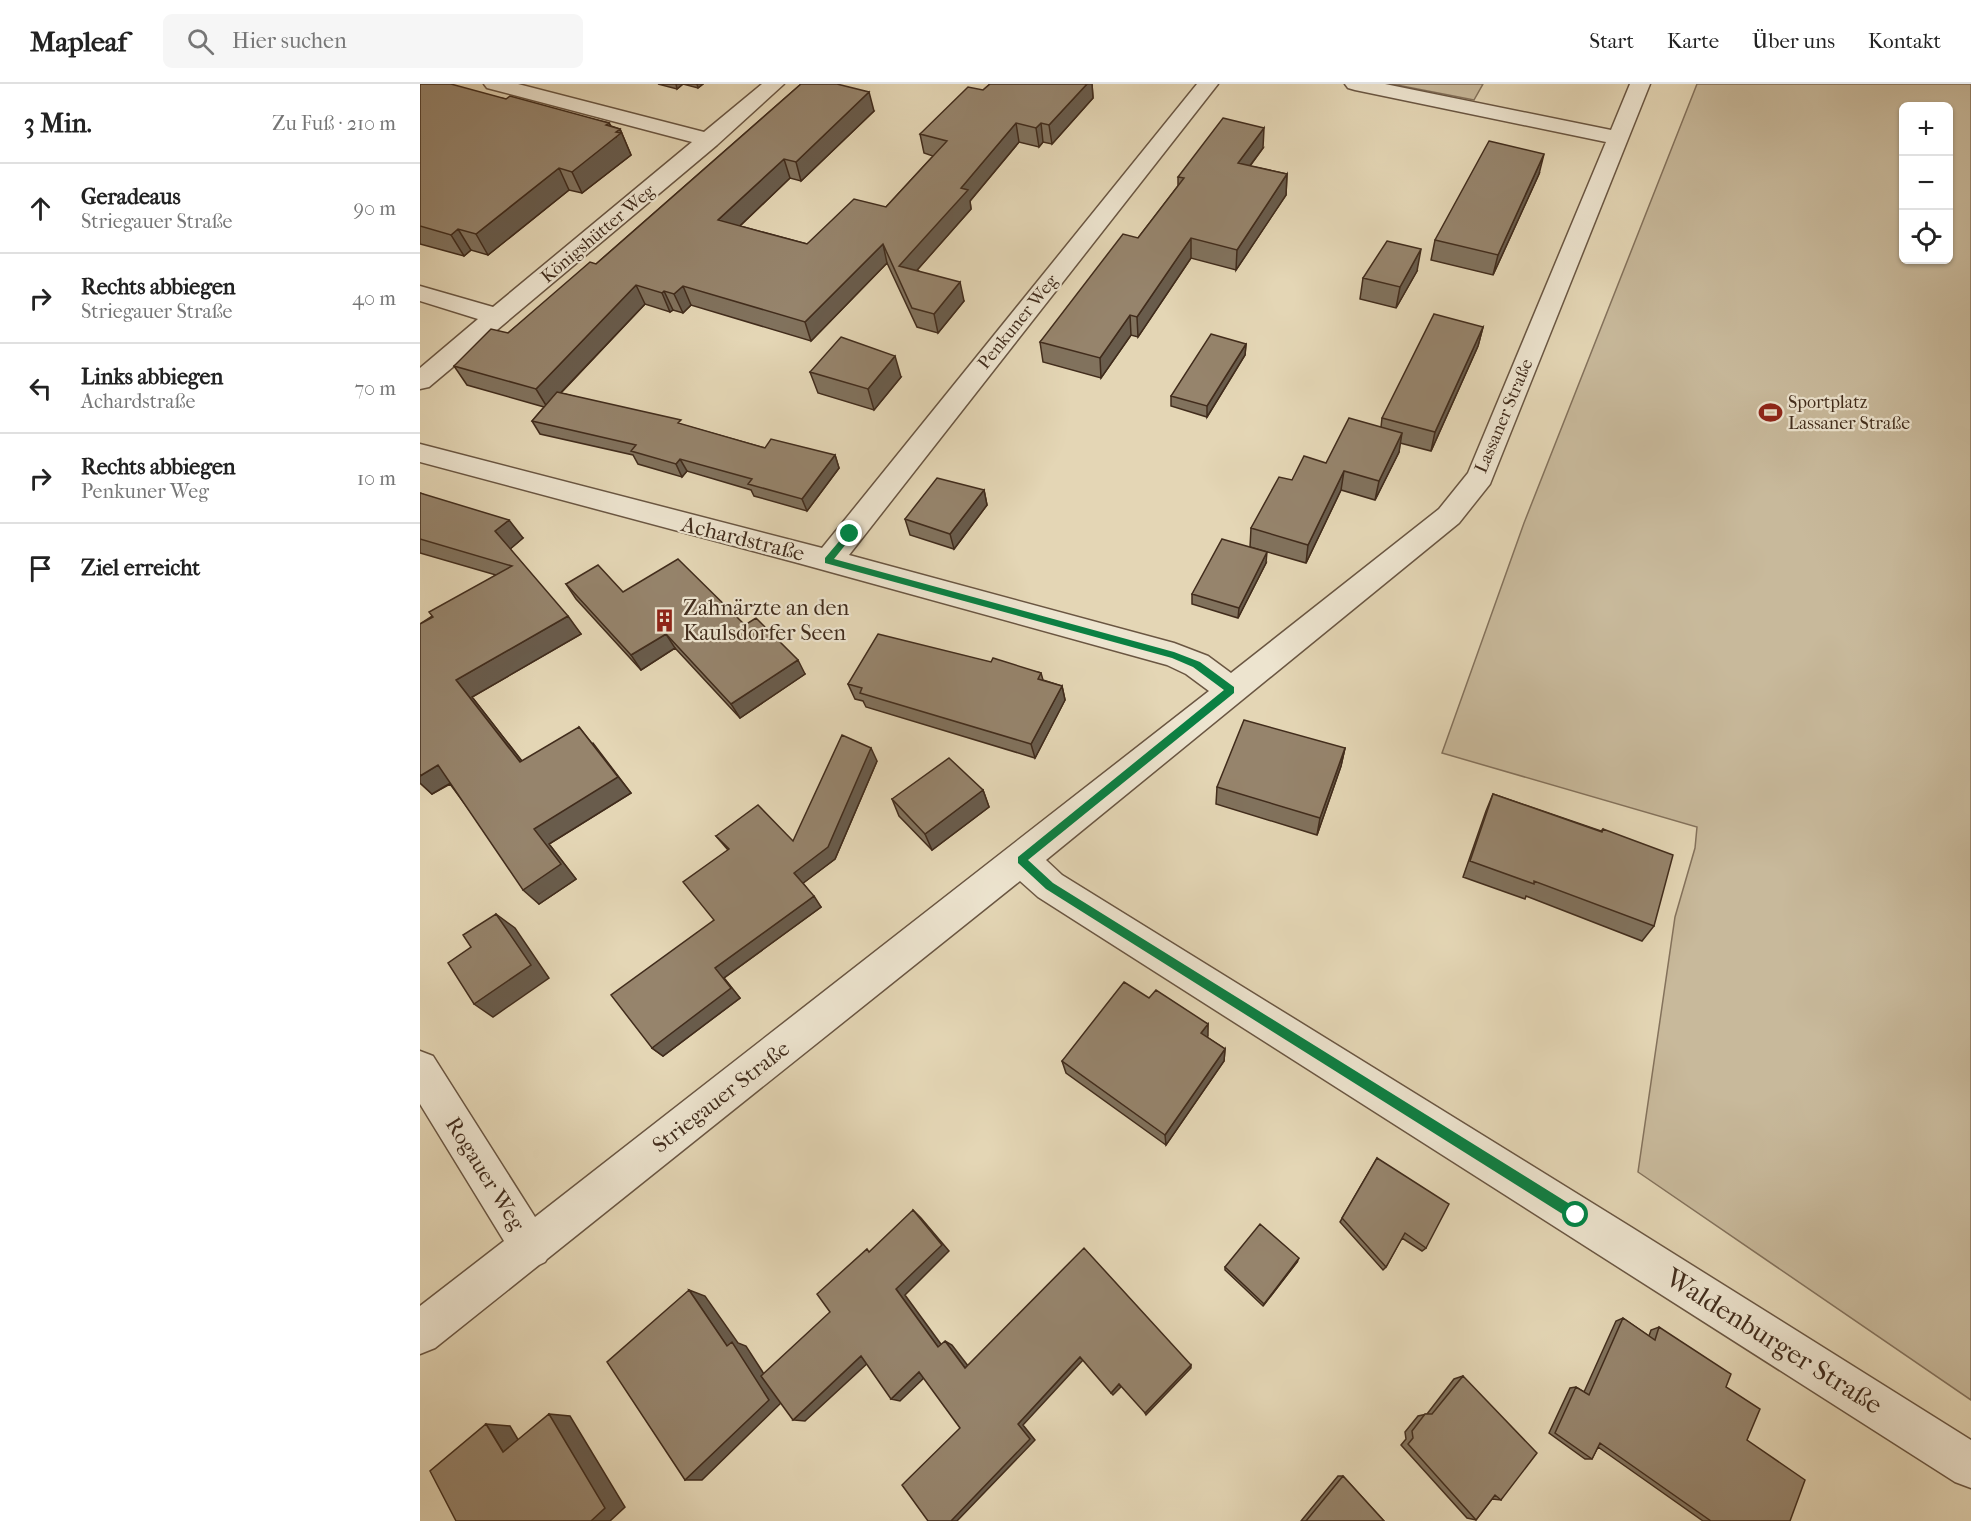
<!DOCTYPE html>
<html lang="de">
<meta charset="utf-8">
<style>
body{margin:0;font-family:"IM FELL French Canon",serif;background:#f6f6f6;color:#222}
.controls{position:absolute;right:18px;top:18px;display:grid;overflow:hidden;border-radius:9px;box-shadow:0 2px 4px #0004}
.controls button{width:54px;height:54px;display:grid;place-items:center;padding:0;border:0;border-bottom:2px solid #e0e0e0;background:#fff;color:#222;font:30px sans-serif}
.stop{position:absolute;width:18px;height:18px;margin:-14px;border:4px solid #0b8043;border-radius:50%;background:#fff}
.stop.end{background:#0b8043;border-color:#fff;box-shadow:0 2px 6px #0008}
.list{margin:0;padding:0;list-style:none}
h2{display:flex;justify-content:space-between;align-items:center;height:78px;margin:0;padding:0 24px;font-size:26px}
h2 small{font-size:20px;font-weight:400;color:#767676}
.list li{display:grid;grid-template-columns:39px 1fr auto;gap:18px;align-items:center;box-sizing:border-box;height:90px;padding:0 24px;border-top:2px solid #e0e0e0}
.list b{display:block;font-size:22px;white-space:nowrap}
.list p{margin:0;font-size:20px;white-space:nowrap;color:#767676}
.list em{font-size:20px;font-style:normal;color:#767676}
.icon{flex:none;width:33px;height:33px;fill:none;stroke:currentColor;stroke-width:2;stroke-linecap:round;stroke-linejoin:round}
.map{position:relative;flex:none;width:1551px;height:1437px;overflow:hidden}
header{display:flex;align-items:center;gap:36px;box-sizing:border-box;height:84px;padding:0 30px;background:#fff;border-bottom:2px solid #e0e0e0}
header strong{font-size:28px}
nav{display:flex;gap:33px;margin-inline-start:auto;font-size:21px}
.search{width:420px;height:54px;background:#f6f6f6;display:flex;align-items:center;gap:15px;box-sizing:border-box;padding:0 21px;border-radius:9px;color:#767676;font-size:22px}
main{display:flex}
aside{flex:1;background:#fff}
.map>svg:first-child{display:block}
.green{fill:#c8b99b;stroke:#84725c;stroke-width:1.5;fill-rule:evenodd}
.lines{fill:none;stroke-linecap:round;stroke-linejoin:round}
.minor-casing{stroke:#6a5642;stroke-width:3}
.minor{fill:#ede4cf;fill-rule:evenodd}
.wall{fill:#81725d;stroke:#412c1c;stroke-width:1.5}
.shaded-wall{fill:#695c4c;stroke:#412c1c;stroke-width:1.5}
.building{fill:#96846c;stroke:#412c1c;stroke-width:1.5}
.route{fill:#0b8043}
.labels{text-anchor:middle;dominant-baseline:central;stroke-width:4.5;stroke-linejoin:round;paint-order:stroke}
.far-street-label{font-size:18px;fill:#412c1c;stroke:#ede4cf}
.far-poi-label{font-size:18px;fill:#412c1c;stroke:#ede4cf;text-anchor:start}
.street-label{font-size:22px;fill:#412c1c;stroke:#ede4cf}
.poi-label{font-size:22px;fill:#412c1c;stroke:#ede4cf;text-anchor:start}
.near-street-label{font-size:27px;fill:#412c1c;stroke:#ede4cf}
</style>
<header>
<strong>Mapleaf</strong>
<div class="search"><svg class="icon" aria-label="search" viewBox="0 0 24 24"><circle cx="10" cy="10" r="6"/><path d="M15 15l6 6"/></svg>Hier suchen</div>
<nav><a>Start</a><a>Karte</a><a>Über uns</a><a>Kontakt</a></nav>
</header>
<main>
<aside>
<h2>3 Min.<small>Zu Fuß · 210 m</small></h2>
<ul class="list">
<li><svg class="icon" aria-label="ahead" viewBox="0 0 24 24"><path d="M12 20V5M6 11l6-6 6 6"/></svg><div><b>Geradeaus</b><p>Striegauer Straße</p></div><em>90 m</em></li>
<li><svg class="icon" aria-label="right" viewBox="0 0 24 24"><path d="M7 20v-9h11M14 6l5 5-5 5"/></svg><div><b>Rechts abbiegen</b><p>Striegauer Straße</p></div><em>40 m</em></li>
<li><svg class="icon" aria-label="left" viewBox="0 0 24 24"><path d="M17 20v-9H6M10 6l-5 5 5 5"/></svg><div><b>Links abbiegen</b><p>Achardstraße</p></div><em>70 m</em></li>
<li><svg class="icon" aria-label="right" viewBox="0 0 24 24"><path d="M7 20v-9h11M14 6l5 5-5 5"/></svg><div><b>Rechts abbiegen</b><p>Penkuner Weg</p></div><em>10 m</em></li>
<li><svg class="icon" aria-label="arrive" viewBox="0 0 24 24"><path d="M6 21V4h12l-3 4 3 4H6"/></svg><div><b>Ziel erreicht</b></div></li>
</ul>
</aside>
<div class="map">
<svg width="1551" height="1437" viewBox="0 0 1551 1437">
<rect width="100%" height="100%" fill="#e4d6b5"/>
<filter id="stains"><feTurbulence type="fractalNoise" baseFrequency=".00333" numOctaves="4"/><feColorMatrix values="0 0 0 0 .2 0 0 0 0 .09 0 0 0 0 .02 0 0 0 .5 -.17"/></filter>
<radialGradient id="worn" r=".72"><stop offset=".6" stop-color="#630" stop-opacity="0"/><stop offset="1" stop-color="#630" stop-opacity=".3"/></radialGradient>
<path class="green" d="M972 0H1063L1054 16Z
M1277 0H1551V1316L1218 1088 1255 833 1275 764 1277 743 1022 669 1104 439ZM1484 22H1528V176H1484Z"/>
<g class="lines">
<defs>
<path id="minor" d="M64 0H98L284 48 342 0H364L297 61 9 303 0 305V284L58 235 0 217V202L73 223 272 58 67 4Z
M777 0H798L429 471 754 559 788 572 811 589 1019 425 1048 389 1186 58 935 6 928 4 925 0H965L1191 46 1210 0H1230L1070 400 1039 439 626 776 642 791 1211 1143 1551 1356V1404L1535 1398 618 813 600 797 127 1175 125 1178 119 1181 15 1264 0 1270V1222L84 1157 0 1020V967L13 972 115 1133 789 607 766 590 747 581 378 479 0 378V360L402 464Z"/>
</defs>
<use href="#minor" class="minor-casing"/>
<use href="#minor" class="minor"/>
</g>
<path class="wall" d="M0 0 86 15 189 39 191 42 200 45 211 71 162 109 149 106 68 171 51 166 44 172 0 160Z
M238 0H283L278 4 263 0 257 5Z
M381 0 454 27 381 97 370 94 320 142 387 160 466 123 513 72 504 69 500 50 563 6 570 0H672L673 14 632 60 623 58 619 63 599 58 550 117 551 125 497 186 544 217 518 249 497 243 467 179 391 257 271 221 263 229 253 226 250 228 225 220 141 309 263 341 345 364 415 371 419 384 387 427 334 412 331 406 267 387 262 393 218 380 213 371 120 350 112 337 124 323 47 301 34 282 88 249 176 180Z
M843 64 830 82 867 90 866 111 816 186 771 174 718 253 711 251 681 294 623 278 620 258 718 154 758 102V93Z
M1119 90 1073 191 1011 176 1015 156Z
M997 187 976 224 940 215 943 194Z
M1063 243 1058 262 1011 367 980 359 979 368 955 416 921 406 886 479 830 463 831 444 872 396 906 379 961 343 962 334Z
M826 260 825 271 787 333 751 322V312Z
M390 288 481 293 454 326 398 309Z
M564 406 567 421 534 465 490 451 485 435Z
M0 409 103 454 90 465 161 550 52 613 102 677 173 659 211 709 129 760 156 795 119 820 30 700 12 710 0 699V540L76 491 0 469Z
M846 479 818 534 772 520V510Z
M146 500 203 508 325 541 385 590 320 634 255 564 221 586 156 515Z
M571 578 621 589 623 596 642 602 645 616 615 674 446 623 443 617 435 615 428 600Z
M925 664 921 682 897 751 796 720 797 703Z
M457 677 415 775 383 799 401 823 304 894 320 914 243 972 232 964 294 836 308 766 296 752 373 757Z
M563 706 569 723 512 766 479 732 472 715Z
M1073 710 1181 747 1183 745 1234 842 1222 857 1106 812 1105 815 1043 793 1066 727Z
M729 914 788 940 787 953 805 965 804 977 746 1061 646 989 642 977Z
M957 1074 1006 1164 1002 1167 982 1154 966 1183 963 1186 920 1138Z
M877 1178 843 1222 805 1186V1183Z
M1203 1234 1229 1252 1231 1246 1239 1243 1306 1303 1327 1356 1370 1437H1283L1178 1363 1172 1375H1165L1129 1349 1150 1304 1156 1303 1164 1308 1196 1237Z
M1043 1292 1081 1416 1072 1415 1056 1436 1047 1434 981 1361 986 1355 985 1348 998 1332 1007 1330 1034 1295Z
M918 1392H923L964 1437H881Z"/>
<path class="shaded-wall" d="M256 0H263L257 5Z
M277 0H283L278 4Z
M667 0H672L673 14 632 60 629 41Z
M449 8 454 27 381 97 376 78Z
M189 39 196 54V48L200 45 211 71 162 109 152 88 186 41Z
M596 39 599 58 550 117 551 125 484 201 479 182 541 104Z
M621 39 623 58 619 63 616 44Z
M844 44 843 64 817 99 818 79Z
M1124 70 1119 90 1073 191 1078 171Z
M364 75 370 94 306 155 298 136Z
M139 84 149 106 68 171 56 150Z
M867 90 866 111 816 186 817 166Z
M38 145 51 166 44 172 31 151Z
M771 154V174L718 253 717 233Z
M463 160 467 179 391 257 385 238Z
M1001 165 997 187 976 224 980 203Z
M540 198 544 217 518 249 514 230Z
M216 201 225 220 127 323 116 305Z
M263 202 271 221 263 229 254 210Z
M244 207 253 226 250 228 242 209Z
M710 231 711 251 681 294 680 274Z
M1063 243 1058 262 1011 367 1015 348Z
M826 260 825 271 787 333V322Z
M475 272 481 293 454 326 448 305Z
M982 349 979 368 955 416 959 397Z
M415 371 419 384 387 427 382 415Z
M260 375 267 387 262 393 256 380Z
M924 387 921 406 886 479 888 461Z
M564 406 567 421 534 465 530 450Z
M89 436 103 454 89 466 75 447Z
M847 468 846 479 818 534 819 524Z
M148 532 161 550 52 613 115 694 100 678 36 596Z
M246 550 255 564 221 586 211 571Z
M378 576 385 590 320 634 311 620Z
M642 602 645 616 615 674 611 660Z
M159 643 211 709 129 760 156 795 119 820 103 806 114 745Z
M451 664 457 677 415 775 382 800 374 789Z
M925 664 921 682 897 751 900 734Z
M18 681 34 697 12 710 0 699V692Z
M563 706 569 723 512 766 505 750Z
M394 812 401 823 304 894 320 914 243 972 232 964 295 884Z
M76 830 95 844 129 894 73 933 54 920Z
M788 940V952L781 961V949Z
M805 965 804 977 746 1061 745 1051Z
M493 1126 501 1134 529 1167 485 1211 526 1267 518 1263 476 1205Z
M879 1174 877 1178 843 1222 844 1220Z
M269 1206 285 1212 318 1259 326 1262 362 1318 282 1396H265L307 1262Z
M525 1257 532 1261 552 1287 545 1284Z
M441 1272 451 1276 385 1337 373 1336Z
M660 1273 663 1276 603 1341 615 1356 537 1437H531L598 1340Z
M771 1281V1284L726 1331 725 1329Z
M499 1288 507 1291 480 1317 471 1315Z
M699 1300 701 1303 693 1311 691 1309Z
M129 1330 150 1332 205 1423 190 1437H171Z
M66 1340 90 1342 106 1369 83 1368Z"/>
<path class="building" d="M0 0H31L86 15 90 12 189 39 186 41 200 45 196 48 201 49 152 88 139 84 56 150 38 145 31 151 0 142Z
M381 0H417L449 8 376 78 364 75 298 136 387 160 434 115 466 123 527 57 500 50 548 3 563 6 570 0H667L629 41 621 39 616 44 596 39 541 104 548 106 479 182 540 198 514 230 492 224 463 160 385 238 263 202 254 210 244 207 242 209 216 201 116 305 34 282 71 245 88 249 170 178 176 180Z
M803 34 844 44 818 79 867 90 817 166 771 154 717 233 710 231 680 274 620 258 703 150 718 154 764 94 758 93Z
M1069 57 1124 70 1078 171 1015 156Z
M967 157 1001 165 980 203 943 194Z
M1014 230 1063 243 1015 348 962 334Z
M791 250 826 260 787 322 751 312Z
M421 253 475 272 448 305 390 288Z
M137 308 261 336 258 339 345 364 351 355 415 371 382 415 328 400 332 395 260 375 256 380 211 367 216 361 112 337Z
M929 334 982 349 959 397 924 387 888 461 831 444 859 393 872 396 884 372 906 379Z
M517 394 564 406 530 450 485 435Z
M0 409 89 436 75 447 148 532 36 596 100 678 159 643 198 693 114 745 141 780 103 806 18 681 0 692V540L13 533 9 528 92 482 0 455Z
M802 455 847 468 819 524 772 510Z
M258 475 325 541 336 534 378 576 311 620 246 550 211 571 146 500 178 481 203 508Z
M458 550 571 578 573 574 621 589 618 595 642 602 611 660 440 609 442 604 428 600Z
M824 636 925 664 900 734 797 703Z
M422 651 451 664 408 763 374 789 394 812 295 884 311 904 232 964 191 911 294 836 263 798 309 765 296 752 338 721 373 757Z
M529 674 563 706 505 750 472 715Z
M1073 710 1182 748 1183 745 1253 771 1234 842 1114 797V800L1050 777Z
M76 830 111 881 54 920 28 879 51 863 43 851Z
M704 898 729 914 736 906 788 940 781 949 805 965 745 1051 642 977Z
M957 1074 1029 1120 1006 1164 985 1149 966 1183 922 1134Z
M493 1126 522 1161 476 1205 518 1263 525 1257 545 1284 664 1164 771 1281 725 1329 699 1300 691 1309 660 1273 598 1340 610 1355 531 1437H508L482 1401 540 1344 499 1288 471 1315 441 1272 373 1336 341 1292 410 1228 397 1210 447 1165 449 1168Z
M840 1140 879 1174 844 1220 805 1183Z
M269 1206 307 1262 312 1258 349 1316 265 1396 187 1278Z
M1203 1234 1235 1256 1239 1243 1311 1290 1306 1303 1340 1325 1327 1356 1385 1396 1370 1437H1291L1180 1359 1172 1375 1135 1349 1156 1303 1169 1311Z
M1043 1292 1117 1369 1081 1416 1075 1411 1056 1436 988 1360 993 1354 992 1347 1005 1330H1012Z
M129 1330 185 1424 171 1437H36L10 1387 66 1340 83 1368Z
M923 1392 964 1437H886Z"/>
<path class="route" d="M427 448 434 450 414 475 754 568 780 578 814 603V609L608 776 633 799 1161 1127V1136H1152L626 805 598 779V773L804 606 773 583 752 574 405 479V474Z"/>
<defs>
<symbol id="stadium-bare" viewBox="-9 -9 18 18"><path d="M0-5a6.5 5 0 1 0 0 10a6.5 5 0 1 0 0-10ZM-3.5-1.8h7v3.6h-7Z" fill="#8f2418" stroke="#ede4cf" stroke-width="2.5" paint-order="stroke"/></symbol>
<symbol id="building-bare" viewBox="-9 -9 18 18"><path d="M-4-6H4V6H1V3H-1V6H-4ZM-2.5-4.3h1.7v1.8h-1.7ZM.8-4.3h1.7v1.8H.8ZM-2.5-1h1.7V.8h-1.7ZM.8-1h1.7V.8H.8Z" fill="#8f2418" stroke="#ede4cf" stroke-width="2.5" paint-order="stroke"/></symbol>
</defs>
<g fill-rule="evenodd">
<use href="#stadium-bare" x="1334" y="312" width="33" height="33"/>
<use href="#building-bare" x="228" y="520" width="33" height="33"/>
</g>
<g class="labels">
<g class="far-street-label">
<text transform="translate(178 150) rotate(-40)">Königshütter Weg</text>
<text transform="translate(598 238) rotate(-51)">Penkuner Weg</text>
<text transform="translate(1084 332) rotate(-67)">Lassaner Straße</text>
</g>
<g class="far-poi-label">
<text x="1368" y="318">Sportplatz<tspan x="1368" dy="21">Lassaner Straße</tspan></text>
</g>
<g class="street-label">
<text transform="translate(323 455) rotate(14)">Achardstraße</text>
<text transform="translate(301 1013) rotate(-38)">Striegauer Straße</text>
<text transform="translate(65 1090) rotate(58)">Rogauer Weg</text>
</g>
<g class="poi-label">
<text x="263" y="524">Zahnärzte an den<tspan x="263" dy="25">Kaulsdorfer Seen</tspan></text>
</g>
<g class="near-street-label">
<text transform="translate(1354 1257) rotate(32)">Waldenburger Straße</text>
</g>
</g>
<rect width="100%" height="100%" filter="url(#stains)"/>
<rect width="100%" height="100%" fill="url(#worn)"/>
</svg>
<div class="controls">
<button>+</button>
<button>−</button>
<button><svg class="icon" aria-label="locate" viewBox="0 0 24 24"><circle cx="12" cy="12" r="6"/><path d="M12 2v4M12 18v4M2 12h4M18 12h4"/></svg></button>
</div>
<div class="stop" style="left:1156px;top:1131px"></div>
<div class="stop end" style="left:430px;top:450px"></div>
</div>
</main>
